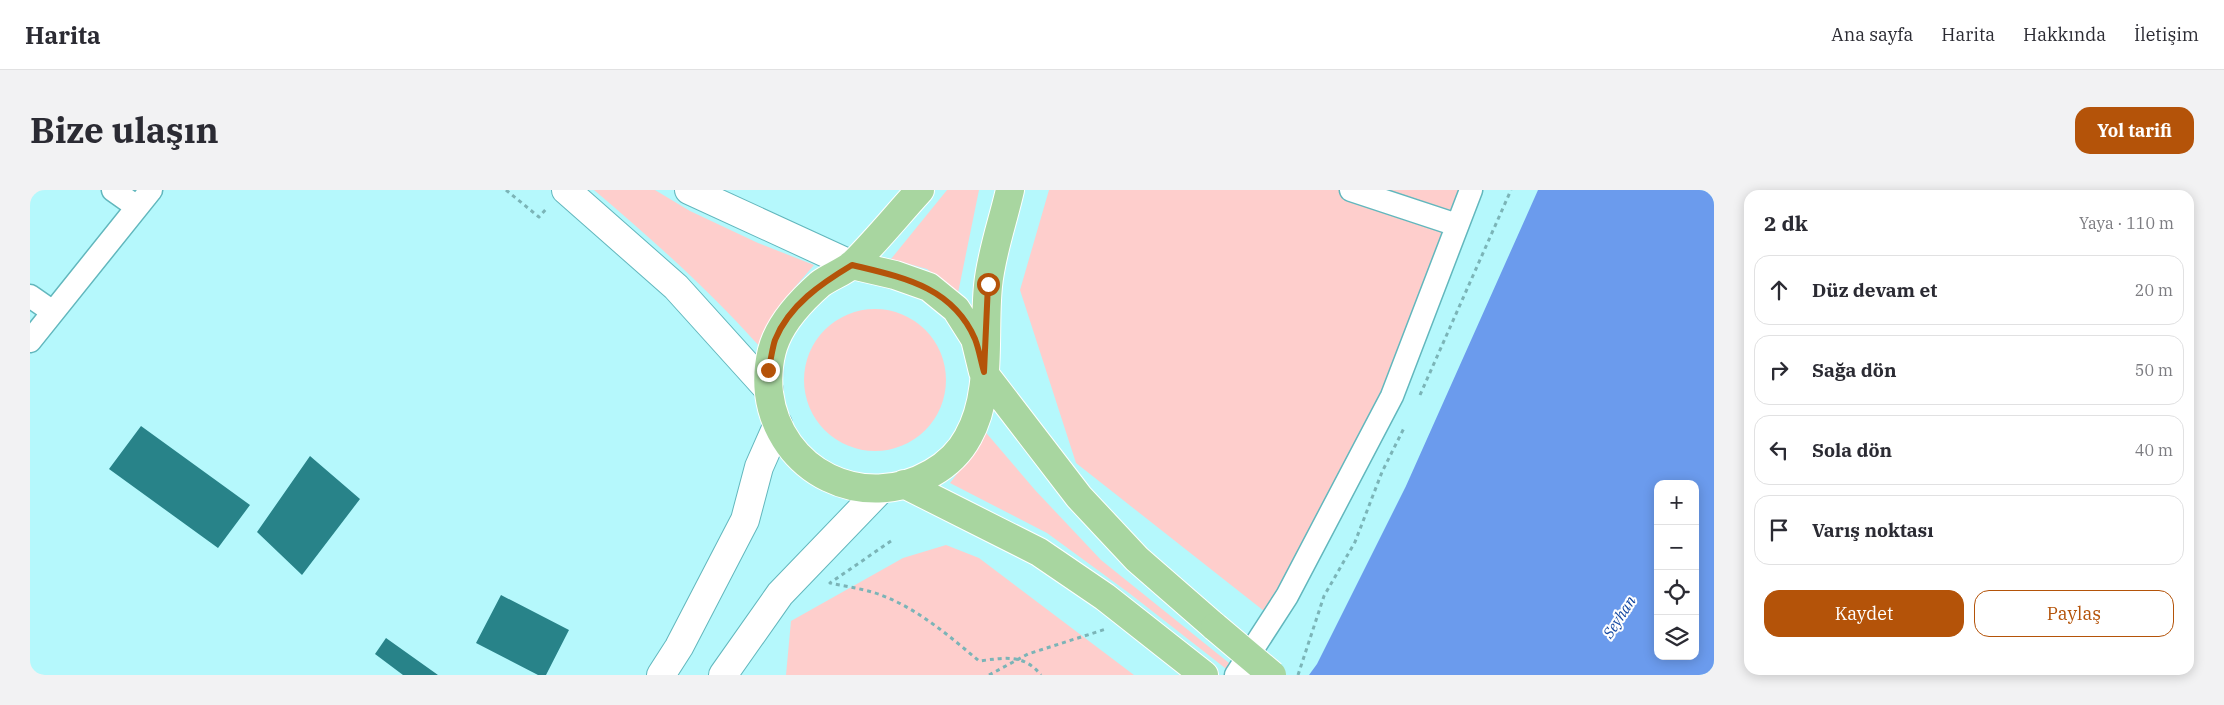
<!DOCTYPE html>
<html lang="tr">
<meta charset="utf-8">
<style>
body{margin:0;font-family:"IBM Plex Serif",serif;background:#f2f2f3;color:#2b2b33}
.controls{position:absolute;right:15px;bottom:15px;display:grid;overflow:hidden;border-radius:10px;box-shadow:0 2px 12px #0003}
.controls button{width:45px;height:45px;display:grid;place-items:center;padding:0;border:0;border-bottom:1px solid #e1e1e2;background:#fff;color:#2b2b33;font:25px sans-serif}
.stop{position:absolute;width:15px;height:15px;margin:-11px;border:4px solid #b45309;border-radius:50%;background:#fff}
.stop.end{background:#b45309;border-color:#fff;box-shadow:0 1px 5px #0008}
.list{margin:0;padding:0;list-style:none}
h2{display:flex;justify-content:space-between;align-items:center;height:65px;margin:0;padding:0 20px;font-size:21px}
h2 small{font-size:16px;font-weight:400;color:#7c7c81}
.list li{display:grid;grid-template-columns:32px 1fr auto;gap:15px;align-items:center;box-sizing:border-box;height:70px;margin:0 10px 10px;padding:0 10px;border:1px solid #e1e1e2;border-radius:15px}
.list b{display:block;font-size:19px;white-space:nowrap}
.list em{font-size:16px;font-style:normal;color:#7c7c81}
.actions{display:flex;gap:10px;padding:15px 20px}
.actions a{flex:1;padding:11px 0;border:1px solid #b45309;border-radius:15px;text-align:center;font-size:18px;color:#b45309}
.actions .main{background:#b45309;color:#fff}
.icon{flex:none;width:28px;height:28px;fill:none;stroke:currentColor;stroke-width:2;stroke-linecap:round;stroke-linejoin:round}
.map{position:relative;flex:none;width:1684px;height:485px;overflow:hidden;border-radius:15px}
header{display:flex;align-items:center;gap:30px;box-sizing:border-box;height:70px;padding:0 25px;background:#fff;border-bottom:1px solid #e1e1e2}
header strong{font-size:24px}
nav{display:flex;gap:28px;margin-inline-start:auto;font-size:18px}
.intro{display:flex;align-items:center;justify-content:space-between;box-sizing:border-box;height:120px;padding:0 30px}
h1{margin:0;font-size:35px}
.button{padding:12px 22px;border-radius:15px;background:#b45309;color:#fff;font-size:18px;font-weight:700}
main{display:flex;gap:30px;padding:0 30px}
aside{flex:1;background:#fff;border-radius:15px;box-shadow:0 2px 12px #0003}
.map>svg:first-child{display:block}
.green{fill:#fececc}
.water{fill:#6b9bed;fill-rule:evenodd}
.building{fill:#288389}
.lines{fill:none;stroke-linecap:round;stroke-linejoin:round}
.minor-casing{stroke:#62b7bd;stroke-width:25}
.secondary-casing{stroke:#62b7bd;stroke-width:30}
.primary-casing{stroke:#fff;stroke-width:30}
.path{stroke:#7bb4b7;stroke-width:3;stroke-dasharray:4 4;stroke-linecap:butt}
.minor{stroke:#fff;stroke-width:22}
.secondary{stroke:#fff;stroke-width:28}
.primary{stroke:#a8d6a0;stroke-width:28}
.primary-bridge-casing{stroke:#fff;stroke-width:30;stroke-linecap:butt}
.primary-bridge{stroke:#a8d6a0;stroke-width:28}
.route{stroke:#b45309;stroke-width:6}
.labels{text-anchor:middle;dominant-baseline:central;stroke-width:4;stroke-linejoin:round;paint-order:stroke}
.water-label{font-size:15px;font-style:italic;fill:#1347a1;stroke:#fff}
</style>
<header>
<strong>Harita</strong>
<nav><a>Ana sayfa</a><a>Harita</a><a>Hakkında</a><a>İletişim</a></nav>
</header>
<div class="intro"><h1>Bize ulaşın</h1><a class="button">Yol tarifi</a></div>
<main>
<div class="map">
<svg width="1684" height="485" viewBox="0 0 1684 485">
<rect width="100%" height="100%" fill="#b5f8fc"/>
<path class="green" d="M564 0H625L660 21 728 53 784 75 753 111 731 158C678 99 624 51 564 0Z
M917 0H949L928 103 897 79 861 69Z
M1019 0H1432L1362 206 1243 428 1046 273 990 100Z
M774 190a71 71 0 1 1 142 0a71 71 0 1 1-142 0Z
M952 238 1005 300 1071 370 1214 485H1204L1099 403 1017 343 920 293 939 268Z
M916 355 949 368 1104 485H756L761 431 873 368Z"/>
<path class="water" d="M1508 0H1684V485H1279L1287 474 1376 296ZM1628 294H1665V466H1628Z"/>
<path class="building" d="M111 236 220 315 188 358 79 279Z
M280 266 330 309 272 385 227 342Z
M471 405 539 440 516 485H508L446 453Z
M356 448 408 485H373L345 464Z"/>
<g class="lines">
<defs>
<path id="minor" d="M83 0 107 17
M1321 0 1427 35
M0 106 23 122
M0 151 121 0
M1206 485 1257 406 1362 206 1441 0"/>
<path id="secondary" d="M536 0 646 97 739 200
M659 0 822 75
M631 485 649 457 715 330 729 277 748 234
M693 485 750 404 850 300"/>
<path id="primary" d="M890 0C868 24 847 50 824 73 814 82 801 86 790 94 773 109 755 128 746 149 739 165 737 186 739 203 749 282 833 323 902 283 916 275 930 262 938 247 963 203 953 145 958 96 961 64 973 31 980 0
M822 75 865 85 899 97 926 119 945 149 953 182 1049 307 1107 369 1185 437
M874 294 1009 362 1075 407 1174 485"/>
</defs>
<use href="#minor" class="minor-casing"/>
<use href="#secondary" class="secondary-casing"/>
<use href="#primary" class="primary-casing"/>
<path class="path" d="M476 0 509 27 517 18
M1390 205 1481 0
M861 351 800 393C814 396 828 398 842 402 882 414 917 444 949 471 974 468 993 463 1011 485
M959 485 998 464 1076 439
M1268 485 1294 406 1325 352 1352 282 1374 238"/>
<use href="#minor" class="minor"/>
<use href="#secondary" class="secondary"/>
<use href="#primary" class="primary"/>
<defs>
<path id="primary-bridge" d="M1185 437 1242 485"/>
</defs>
<use href="#primary-bridge" class="primary-bridge-casing"/>
<use href="#primary-bridge" class="primary-bridge"/>
</g>
<g class="lines">
<path class="route" d="M738 180C741 171 742 159 745 150 759 115 792 93 822 75 871 87 922 96 945 149 949 159 951 172 954 182L958 94"/>
</g>
<g class="labels">
<g class="water-label">
<text transform="translate(1589 427) rotate(-57)">Seyhan</text>
</g>
</g>
</svg>
<div class="controls">
<button>+</button>
<button>−</button>
<button><svg class="icon" aria-label="locate" viewBox="0 0 24 24"><circle cx="12" cy="12" r="6"/><path d="M12 2v4M12 18v4M2 12h4M18 12h4"/></svg></button>
<button><svg class="icon" aria-label="layers" viewBox="0 0 24 24"><path d="M12 4l9 5-9 5-9-5zM3 14l9 5 9-5"/></svg></button>
</div>
<div class="stop" style="left:958px;top:94px"></div>
<div class="stop end" style="left:738px;top:180px"></div>
</div>
<aside>
<h2>2 dk<small>Yaya · 110 m</small></h2>
<ul class="list">
<li><svg class="icon" aria-label="ahead" viewBox="0 0 24 24"><path d="M12 20V5M6 11l6-6 6 6"/></svg><div><b>Düz devam et</b></div><em>20 m</em></li>
<li><svg class="icon" aria-label="right" viewBox="0 0 24 24"><path d="M7 20v-9h11M14 6l5 5-5 5"/></svg><div><b>Sağa dön</b></div><em>50 m</em></li>
<li><svg class="icon" aria-label="left" viewBox="0 0 24 24"><path d="M17 20v-9H6M10 6l-5 5 5 5"/></svg><div><b>Sola dön</b></div><em>40 m</em></li>
<li><svg class="icon" aria-label="arrive" viewBox="0 0 24 24"><path d="M6 21V4h12l-3 4 3 4H6"/></svg><div><b>Varış noktası</b></div></li>
</ul>
<div class="actions"><a class="main">Kaydet</a><a>Paylaş</a></div>
</aside>
</main>
